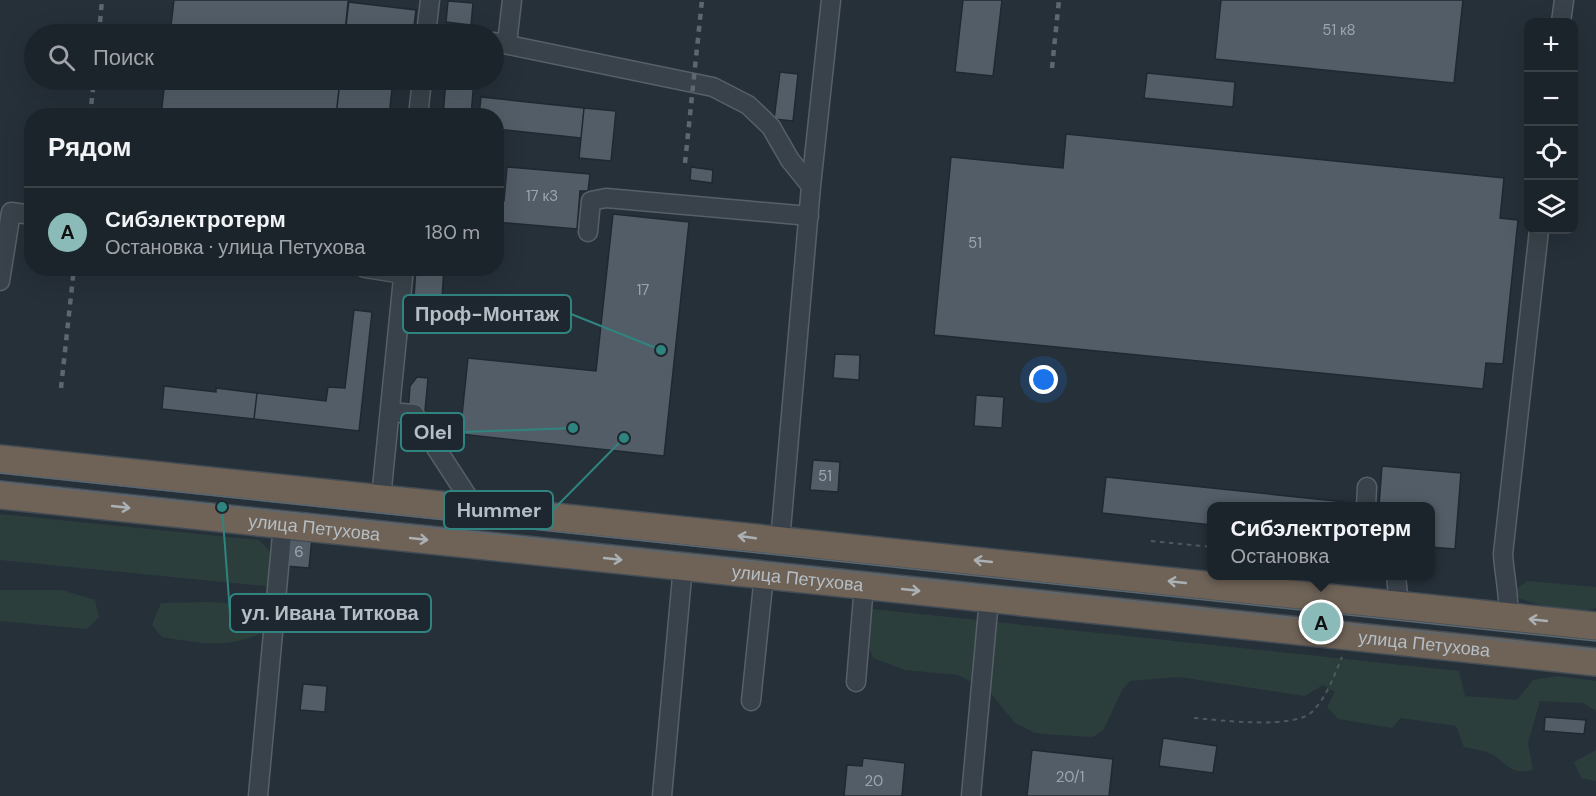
<!DOCTYPE html>
<html lang="ru">
<meta charset="utf-8">
<style>
body{margin:0;font-family:"DM Sans",sans-serif;background:#252c33;color:#f1f3f6}
.controls{position:absolute;right:18px;top:18px;display:grid;overflow:hidden;border-radius:12px;box-shadow:0 6px 24px #0002}
.controls button{width:54px;height:54px;display:grid;place-items:center;padding:0;border:0;border-bottom:2px solid #3a4147;background:#1c242b;color:#f1f3f6;font:30px sans-serif}
.you{position:absolute;left:1044px;top:380px;width:21px;height:21px;margin:-15px;border:4px solid #fff;border-radius:50%;background:#1a73e8;box-shadow:0 0 0 9px #1a73e833}
.badge{display:grid;place-items:center;width:39px;height:39px;border-radius:50%;background:#8bbbb9;color:#111;font-size:20px;font-weight:700}
.pin{position:absolute;translate:-50% -50%;border:3px solid #fff;box-shadow:0 2px 6px #0006}
.popup{position:absolute;left:1207px;top:502px;width:228px;height:78px;box-sizing:border-box;display:grid;place-content:center;border-radius:12px;background:#1c242b;filter:drop-shadow(0 2px 4px #0005);font-size:20px;white-space:nowrap;color:#a0a4a9}
.popup b{font-size:22px;color:#f1f3f6}
.popup::after{content:'';position:absolute;left:50%;top:100%;margin-left:-12px;border:12px solid transparent;border-top-color:#1c242b}
.list{margin:0;padding:0;list-style:none}
h2{display:flex;justify-content:space-between;align-items:center;height:78px;margin:0;padding:0 24px;font-size:26px}
h2 small{font-size:20px;font-weight:400;color:#a0a4a9}
.list li{display:grid;grid-template-columns:39px 1fr auto;gap:18px;align-items:center;box-sizing:border-box;height:90px;padding:0 24px;border-top:2px solid #3a4147}
.list b{display:block;font-size:22px;white-space:nowrap}
.list p{margin:0;font-size:20px;white-space:nowrap;color:#a0a4a9}
.list em{font-size:20px;font-style:normal;color:#a0a4a9}
.icon{flex:none;width:33px;height:33px;fill:none;stroke:currentColor;stroke-width:2;stroke-linecap:round;stroke-linejoin:round}
.map{position:relative;flex:none;width:1596px;height:796px;overflow:hidden}
.search{position:absolute;background:#1c242b;box-shadow:0 6px 24px #0002;left:24px;top:24px;width:480px;height:66px;display:flex;align-items:center;gap:15px;box-sizing:border-box;padding:0 21px;border-radius:33px;color:#a0a4a9;font-size:22px}
.panel{position:absolute;background:#1c242b;box-shadow:0 6px 24px #0002;left:24px;top:108px;width:480px;height:168px;border-radius:24px}
.map>svg:first-child{display:block}
.green{fill:#2b3e3c}
.building{fill:#525d67;stroke:#202931;stroke-width:1.5}
.lines{fill:none;stroke-linecap:round;stroke-linejoin:round}
.minor-casing{stroke:#576068;stroke-width:21}
.highway-casing{stroke:#444d55;stroke-width:30}
.path{stroke:#4a5b5b;stroke-width:2;stroke-dasharray:4.5 4.5;stroke-linecap:butt}
.minor{stroke:#39424a;stroke-width:18}
.highway{stroke:#6f6357;stroke-width:27}
.tram{stroke:#5c6770;stroke-width:1.5}
.rail{stroke:#5c6770;stroke-width:4.5;stroke-dasharray:6 6;stroke-linecap:butt}
.oneway{stroke:#aab0b4}
.labels{text-anchor:middle;dominant-baseline:central;stroke-width:4.5;stroke-linejoin:round;paint-order:stroke}
.number-label{font-size:15px;fill:#9ca5ae}
.street-label{font-size:18px;fill:#b5bdc5;stroke:#1e272f}
.leader{fill:none;stroke:#30847f;stroke-width:2}
.callout-dot{fill:#30847f;stroke:#1e272f;stroke-width:2}
.callout{fill:#1e272f;stroke:#30847f;stroke-width:2}
.callout-label{font-size:20px;text-anchor:middle;font-weight:bold;fill:#b5bdc5}
</style>
<div class="map">
<svg width="1596" height="796" viewBox="0 0 1596 796">
<rect width="100%" height="100%" fill="#263039"/>
<path class="green" d="M0 514 259 540 277 559 275 587 0 560Z
M1527 581 1596 587V608C1572 616 1538 605 1515 597L1518 588Z
M0 590H62L95 600 99 617 87 629 0 621Z
M210 602 262 606 265 632C225 649 204 644 162 637L152 625 161 603Z
M854 607 1459 671 1465 696 1517 700 1533 680 1557 676 1596 681V711L1583 703 1540 701 1528 743 1533 770C1508 776 1507 761 1489 753 1482 750 1472 749 1464 747L1456 726 1401 718 1392 728 1338 719 1327 707 1335 692 1323 685 1305 696 1179 677 1130 681 1122 690 1104 729 1093 737 1057 735 1035 733 1015 723 989 691 958 675 905 670 873 658Z
M1596 750V781L1581 778 1574 762Z"/>
<path class="building" d="M174 0H349L345 34H170Z
M963 0H1002L993 76 955 72Z
M1221 0H1463L1454 83 1215 59Z
M448 1 473 3 471 25 446 22Z
M348 2 416 10 413 34 345 32Z
M780 72 798 74 793 121 774 119Z
M1147 73 1235 82 1233 107 1144 98Z
M165 80H340L336 116H161Z
M340 80H386L385 89H392L389 116H336Z
M446 80H474L471 116H443Z
M481 97 584 108 581 138 496 129V116H479Z
M584 108 616 111 611 161 579 158Z
M1066 134 1504 178 1500 218 1518 220 1503 364 1486 363 1483 389 934 335 951 157 1063 168Z
M507 167 590 174 588 191H580L577 229 496 222 498 200 504 201Z
M691 167 713 170 712 183 690 180Z
M613 214 689 222 664 456 460 434 468 358 596 371Z
M416 268H444L441 313 413 311Z
M460 268H473V274L459 273Z
M354 310 372 312 359 431 254 419 257 393 326 401 328 387 345 388Z
M835 354 860 355 859 380 833 378Z
M417 377 428 378 424 422 418 429 407 428 410 386Z
M164 386 216 392V388L257 393 254 419 162 409Z
M976 395 1004 397 1002 428 974 426Z
M813 460 840 462 838 492 810 490Z
M1382 466 1461 473 1455 549 1430 547V506H1379Z
M1106 477 1345 502V506H1212V525L1102 513Z
M288 536 312 538 309 568 285 566Z
M303 684 327 686 325 712 300 710Z
M1545 717 1586 720 1584 734 1544 731Z
M1163 738 1217 746 1213 773 1159 766Z
M1032 750 1113 759 1109 796H1027Z
M863 758 905 763 902 796H844L847 765 862 766Z"/>
<g class="lines">
<defs>
<path id="minor" d="M1561 22 1564 0
M426 34 430 0
M494 42 713 87 748 105 771 127 790 160 811 186
M507 43 512 0
M418 116 422 80
M588 232 591 201 606 198 809 216
M365 268 403 274
M0 281 11 212 32 215
M390 412 414 414 475 508
M381 498 404 268
M1366 506 1367 487
M780 541 811 186 831 0
M1396 576 1399 605
M1508 617C1510 599 1504 573 1503 554L1539 230
M856 682 864 585
M751 701 764 575
M258 796 283 524
M662 796 683 566
M971 796 989 599"/>
<g id="highway">
<path d="M0 459 1596 626"/>
<path id="s1" d="M0 495 1596 662"/>
</g>
</defs>
<use href="#minor" class="minor-casing"/>
<use href="#highway" class="highway-casing"/>
<path class="path" d="M1151 541 1212 547
M1194 718C1220 720 1296 730 1313 711 1327 696 1334 676 1342 657"/>
<use href="#minor" class="minor"/>
<use href="#highway" class="highway"/>
<path class="tram" d="M0 473 1596 641
M0 482 1596 650"/>
<path class="rail" d="M99 34 102 0
M1052 68 1059 0
M90 116 94 80
M685 163 702 0
M61 388 74 268"/>
</g>
<defs><path id="oneway-shaft" d="M-6 0H5M1.5-3L5.5 0L1.5 3" fill="none" stroke-width="1.6" stroke-linecap="round" stroke-linejoin="round" transform="scale(1.5)"/></defs>
<g class="oneway">
<use href="#oneway-shaft" transform="translate(121 507) rotate(6)"/>
<use href="#oneway-shaft" transform="translate(747 537) rotate(-172)"/>
<use href="#oneway-shaft" transform="translate(419 539) rotate(6)"/>
<use href="#oneway-shaft" transform="translate(613 559) rotate(6)"/>
<use href="#oneway-shaft" transform="translate(983 561) rotate(-174)"/>
<use href="#oneway-shaft" transform="translate(1177 582) rotate(-174)"/>
<use href="#oneway-shaft" transform="translate(911 590) rotate(6)"/>
<use href="#oneway-shaft" transform="translate(1538 620) rotate(-174)"/>
</g>
<g class="labels">
<g class="number-label">
<text x="1339" y="30">51 к8</text>
<text x="542" y="196">17 к3</text>
<text x="975" y="243">51</text>
<text x="643" y="290">17</text>
<text x="825" y="476">51</text>
<text x="299" y="552">6</text>
<text x="1070" y="777">20/1</text>
<text x="874" y="781">20</text>
</g>
<g class="street-label">
<text stroke="none"><textPath href="#s1" startOffset="316">улица Петухова</textPath></text>
<text stroke="none"><textPath href="#s1" startOffset="802">улица Петухова</textPath></text>
<text stroke="none"><textPath href="#s1" startOffset="1432">улица Петухова</textPath></text>
</g>
</g>
<path class="leader" d="M661 350L571 314M573 428L464 432M624 438L553 510M222 507L230 613"/>
<g class="callout-dot">
<circle cx="661" cy="350" r="6"/>
<circle cx="573" cy="428" r="6"/>
<circle cx="624" cy="438" r="6"/>
<circle cx="222" cy="507" r="6"/>
</g>
<g class="callout">
<rect x="403" y="295" width="168" height="38" rx="6"/>
<rect x="401" y="413" width="63" height="38" rx="6"/>
<rect x="444" y="491" width="109" height="38" rx="6"/>
<rect x="230" y="594" width="201" height="38" rx="6"/>
</g>
<g class="callout-label">
<text x="487" y="321">Проф-Монтаж</text>
<text x="433" y="439">Olel</text>
<text x="499" y="517">Hummer</text>
<text x="330" y="620">ул. Ивана Титкова</text>
</g>
</svg>
<div class="controls">
<button>+</button>
<button>−</button>
<button><svg class="icon" aria-label="locate" viewBox="0 0 24 24"><circle cx="12" cy="12" r="6"/><path d="M12 2v4M12 18v4M2 12h4M18 12h4"/></svg></button>
<button><svg class="icon" aria-label="layers" viewBox="0 0 24 24"><path d="M12 4l9 5-9 5-9-5zM3 14l9 5 9-5"/></svg></button>
</div>
<div class="you"></div>
<div class="pin badge" style="left:1321px;top:622px">A</div>
<div class="popup"><b>Сибэлектротерм</b>Остановка</div>
<div class="search"><svg class="icon" aria-label="search" viewBox="0 0 24 24"><circle cx="10" cy="10" r="6"/><path d="M15 15l6 6"/></svg>Поиск</div>
<section class="panel">
<h2>Рядом<small></small></h2>
<ul class="list">
<li><span class="badge">A</span><div><b>Сибэлектротерм</b><p>Остановка · улица Петухова</p></div><em>180 m</em></li>
</ul>
</section>
</div>
